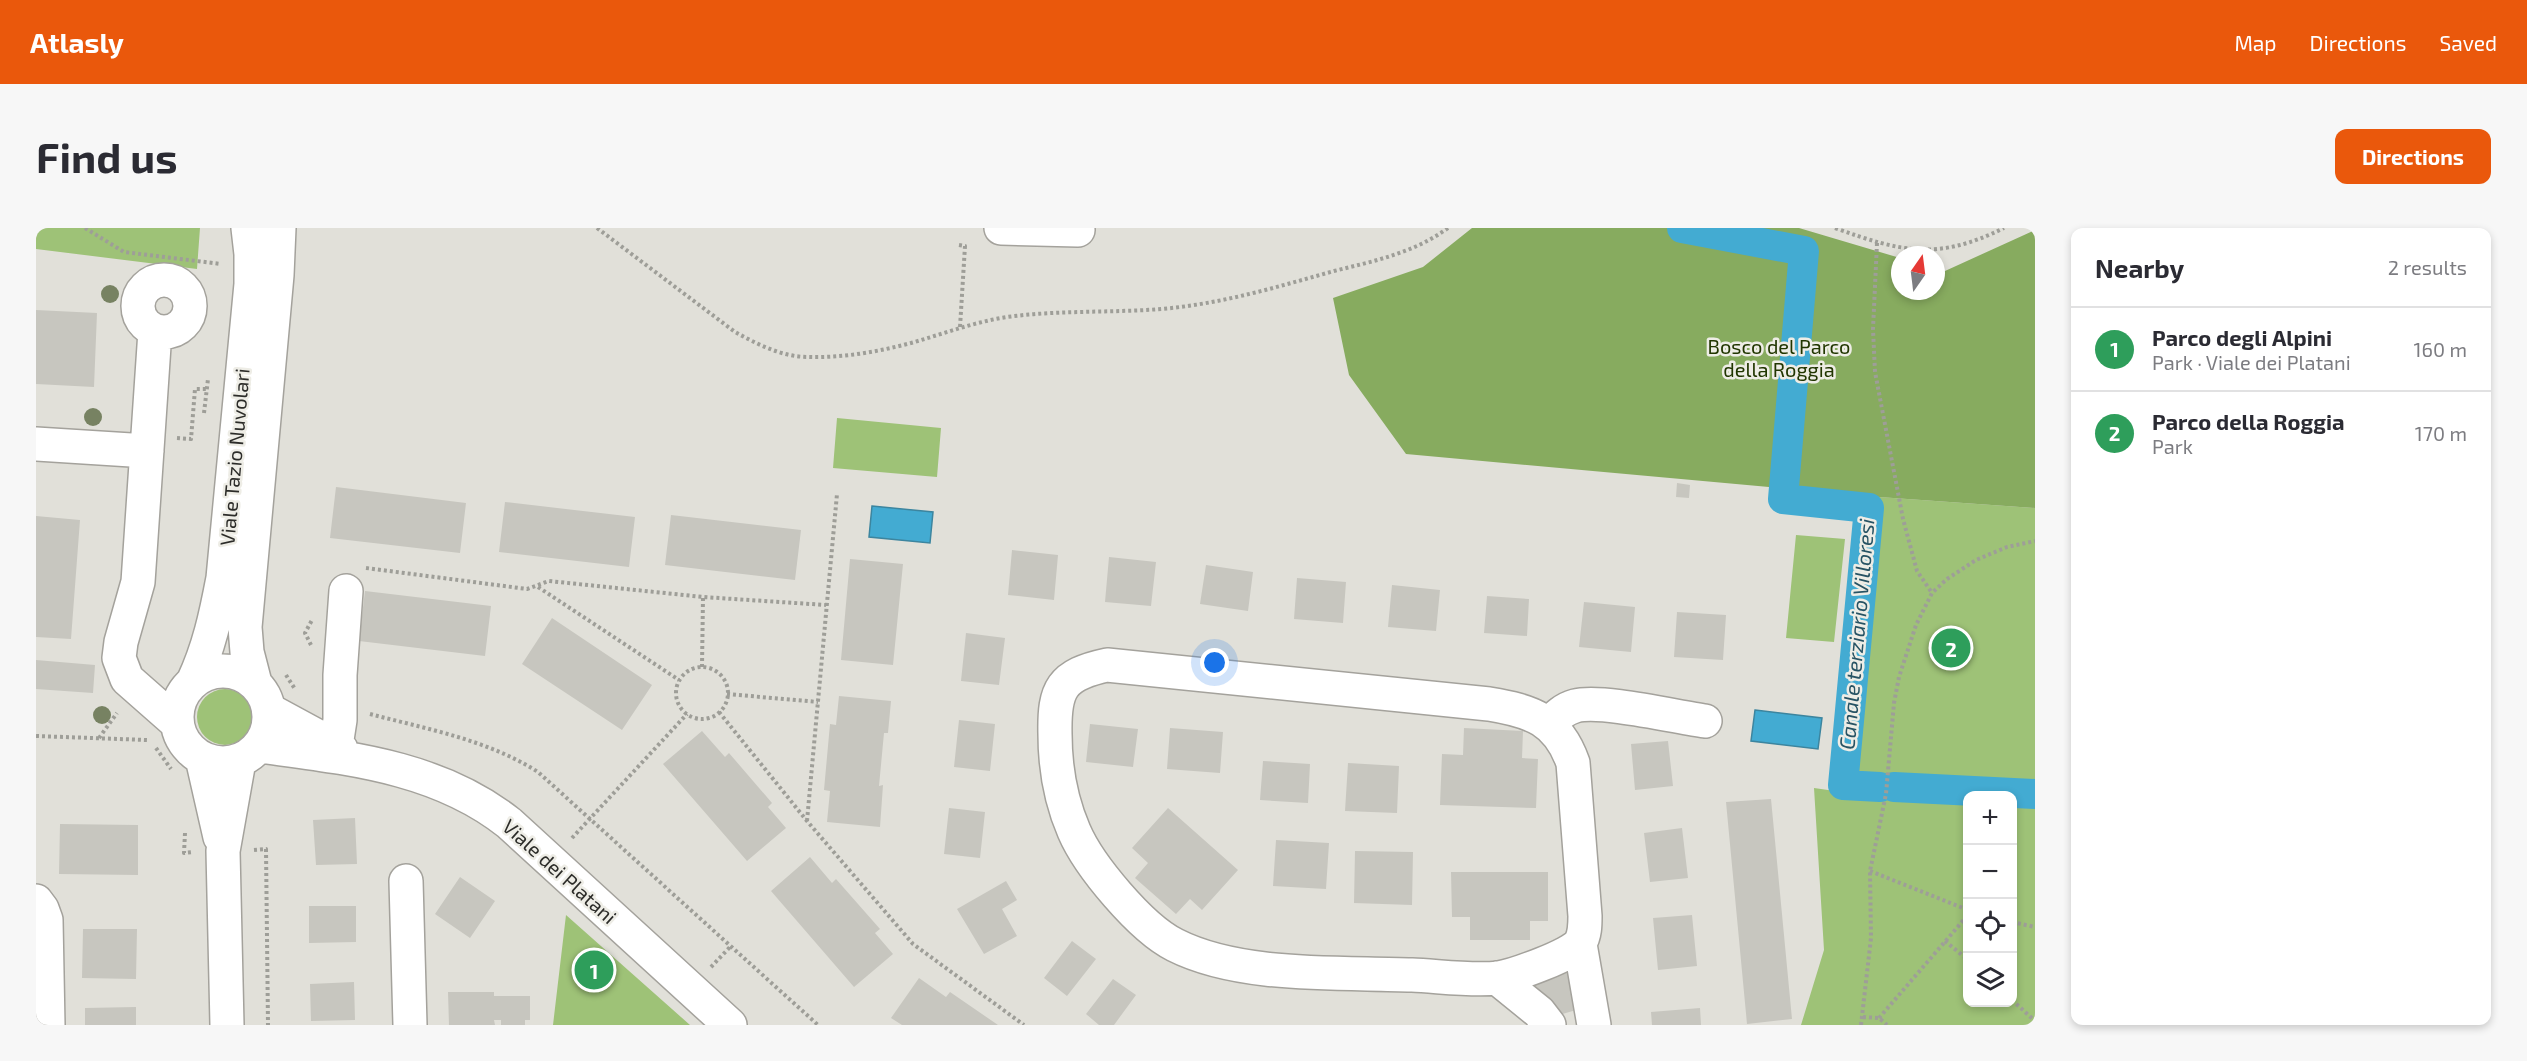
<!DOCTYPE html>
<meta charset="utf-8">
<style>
body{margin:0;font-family:"Exo 2",sans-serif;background:#f7f7f7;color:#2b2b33}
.controls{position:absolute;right:18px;bottom:18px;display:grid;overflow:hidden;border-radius:12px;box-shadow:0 3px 9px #0003}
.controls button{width:54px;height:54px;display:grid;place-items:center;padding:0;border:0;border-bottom:2px solid #e1e1e2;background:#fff;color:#2b2b33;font:30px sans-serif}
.compass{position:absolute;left:1855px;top:18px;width:54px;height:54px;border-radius:50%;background:#fff;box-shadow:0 3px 9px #0003;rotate:14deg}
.you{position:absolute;left:1179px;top:435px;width:21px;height:21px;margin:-15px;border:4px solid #fff;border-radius:50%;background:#1a73e8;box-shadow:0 0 0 9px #1a73e833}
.badge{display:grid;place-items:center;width:39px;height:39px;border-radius:50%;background:#ea580c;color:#fff;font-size:20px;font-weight:700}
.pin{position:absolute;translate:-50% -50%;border:3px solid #fff;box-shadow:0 2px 6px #0006}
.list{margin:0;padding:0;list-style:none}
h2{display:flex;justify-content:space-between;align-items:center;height:78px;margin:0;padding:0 24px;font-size:26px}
h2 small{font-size:20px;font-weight:400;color:#7c7c81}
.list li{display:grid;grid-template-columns:39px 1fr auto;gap:18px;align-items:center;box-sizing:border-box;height:84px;padding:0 24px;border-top:2px solid #e1e1e2}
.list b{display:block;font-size:22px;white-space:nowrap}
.list p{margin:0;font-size:20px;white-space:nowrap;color:#7c7c81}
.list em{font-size:20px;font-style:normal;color:#7c7c81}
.icon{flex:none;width:33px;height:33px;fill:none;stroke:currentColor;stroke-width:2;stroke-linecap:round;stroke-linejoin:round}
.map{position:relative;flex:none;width:1999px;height:797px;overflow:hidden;border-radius:12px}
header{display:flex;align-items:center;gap:36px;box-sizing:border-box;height:84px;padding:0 30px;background:#ea580c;color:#fff}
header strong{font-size:28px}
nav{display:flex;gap:33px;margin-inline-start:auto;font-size:21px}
.intro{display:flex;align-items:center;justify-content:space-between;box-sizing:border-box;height:144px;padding:0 36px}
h1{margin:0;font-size:42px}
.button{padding:15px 27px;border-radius:12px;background:#ea580c;color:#fff;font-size:21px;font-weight:700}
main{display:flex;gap:36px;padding:0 36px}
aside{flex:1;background:#fff;border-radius:12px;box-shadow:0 3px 9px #0003}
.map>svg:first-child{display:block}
.green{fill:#9ec277;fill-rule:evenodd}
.forest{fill:#87ab5f}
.water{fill:#43abd2;stroke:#3c859f;stroke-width:1.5}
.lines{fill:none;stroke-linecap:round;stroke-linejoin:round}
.canal{stroke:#43abd2;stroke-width:30}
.building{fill:#c7c6bf}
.minor-casing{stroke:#a4a29c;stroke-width:36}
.path{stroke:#9e9e98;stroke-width:4;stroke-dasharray:3 3;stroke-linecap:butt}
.minor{stroke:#fff;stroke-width:33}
.tree{fill:#778262}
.labels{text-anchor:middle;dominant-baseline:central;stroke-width:5;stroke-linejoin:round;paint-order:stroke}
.park-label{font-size:20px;fill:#213600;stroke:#eeede6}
.street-label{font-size:20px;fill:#2c2c29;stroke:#eeede6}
.water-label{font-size:21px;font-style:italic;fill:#275364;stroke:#eeede6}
</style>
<header>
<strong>Atlasly</strong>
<nav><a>Map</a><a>Directions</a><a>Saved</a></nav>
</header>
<div class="intro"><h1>Find us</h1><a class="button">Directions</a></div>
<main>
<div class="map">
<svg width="1999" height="797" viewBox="0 0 1999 797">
<rect width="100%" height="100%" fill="#e1e0d9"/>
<path class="green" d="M0 0H164L161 41 0 21Z
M801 190 905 200 901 249 797 240Z
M1843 269 1999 280V797H1765L1788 722 1778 560 1820 566ZM1932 568H1976V774H1932Z
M1760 307 1809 311 1798 414 1750 410Z
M161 489a28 28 0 1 1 56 0a28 28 0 1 1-56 0Z
M530 687 654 797H517Z"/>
<path class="forest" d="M1436 0H1763L1864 30V63H1900V41L1909 43 1999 2V280L1843 269 1370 226 1313 147 1297 70 1387 39Z"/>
<path class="water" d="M836 278 897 284 894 315 833 309Z
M1719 482 1786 490 1782 521 1715 513Z"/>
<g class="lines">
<path class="canal" d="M1646 0 1768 23 1747 271 1833 280 1807 557 1844 559
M1858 559 1999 566"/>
</g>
<path class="building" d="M0 82 61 85 58 159 0 156Z
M1641 255 1654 257 1653 270 1640 269Z
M300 259 430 275 424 325 294 310Z
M469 274 599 289 593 339 463 324Z
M635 287 765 302 759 352 629 337Z
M0 288 44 292 35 411 0 409Z
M976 322 1022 327 1018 372 972 367Z
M1073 329 1120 334 1115 378 1069 374Z
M814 331 867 336 857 437 805 432Z
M1170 337 1217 344 1212 383 1164 376Z
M1261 350 1310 354 1307 395 1258 391Z
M1356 357 1404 362 1400 403 1352 399Z
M329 363 455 378 449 428 323 413Z
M1451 368 1493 371 1491 408 1448 405Z
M1548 374 1599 379 1595 424 1543 419Z
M1641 384 1690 387 1687 432 1638 429Z
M516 390 616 457 586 502 486 436Z
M930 405 969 410 963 457 925 453Z
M0 432 59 437 57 465 0 461Z
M803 468 855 473 852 505H848L843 558 847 557 844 599 791 594 794 563 788 562 794 496 800 497Z
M923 492 959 496 954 543 918 539Z
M1054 496 1102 501 1097 539 1050 534Z
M1134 500 1187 504 1184 545 1131 541Z
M1428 500 1487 503 1486 530 1502 531 1500 580 1404 577 1406 526 1427 527Z
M666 503 689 529 693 525 736 575 732 579 750 600 711 633 627 536Z
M1632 513 1637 558 1599 562 1595 516Z
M1227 533 1274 536 1272 575 1224 572Z
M1312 535 1363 538 1361 585 1309 583Z
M1735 571 1756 791 1711 796 1690 574Z
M913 580 949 584 944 630 908 626Z
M1132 580 1202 642 1166 682 1154 671 1140 686 1099 650 1112 635 1096 620Z
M319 590 321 636 280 637 277 592Z
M24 596 102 597V647L23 646Z
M1646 600 1652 650 1614 654 1608 605Z
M1240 612 1293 615 1290 661 1237 658Z
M1319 623 1377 624 1376 677 1318 675Z
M774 629 796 655 800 651 844 701 839 705 857 726 818 759 735 663Z
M1415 644H1512V693H1494V712H1434V689H1416Z
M424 649 459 673 434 710 399 686Z
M970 653 981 672 966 681 981 708 948 726 921 681Z
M273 678H320V714L273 715Z
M1656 687 1661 738 1622 742 1617 690Z
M47 701H101L100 751 46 750Z
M1036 713 1060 731 1031 768 1008 750Z
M1542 738 1554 778 1516 789 1499 774 1491 748Z
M883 750 910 769 914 764 962 797H866L855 790Z
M1077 751 1100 767 1078 797H1063L1050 786Z
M318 754 319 792 275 793 274 756Z
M412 764H458V768H494V792H489V797H465V792H458L459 797H413Z
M100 779V797H49V780Z
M1664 780 1665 797H1616L1615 784Z"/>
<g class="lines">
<defs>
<path id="minor" d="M965 0 1042 2
M102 78a26 26 0 1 1 52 0a26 26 0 1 1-52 0Z
M119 103 102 354 85 414 83 430 91 451 141 495
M0 216 111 223
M1071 437 1453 476C1496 483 1522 492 1537 535L1549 688C1549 697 1549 707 1544 715 1536 727 1477 748 1462 750 1437 753 1401 748 1376 747 1302 744 1204 750 1139 717 1105 700 1053 638 1038 603 1025 573 1019 539 1019 506 1018 461 1025 447 1071 437Z
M141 489a46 46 0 1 1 92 0a46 46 0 1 1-92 0Z
M157 454C173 420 180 387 187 350L215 56V26L212 0
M219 455 211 424 209 399 241 47 243 0
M233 482 305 521
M1513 496C1521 488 1528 481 1539 478 1565 471 1640 489 1669 493
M224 518C311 530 401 538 473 595L694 797
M300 518 304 492V447L310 363
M166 530 184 609
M370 653 374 797
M0 673 6 681 10 692 12 797
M1544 716 1558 797
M1461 750 1503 784 1513 797
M191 797 187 623 203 533"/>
</defs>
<use href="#minor" class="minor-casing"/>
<path class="path" d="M49 0 88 24 185 36
M561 0 699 104C721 116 746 129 772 129 806 130 841 124 875 115 907 106 938 94 971 89 1022 82 1074 85 1125 81 1185 76 1241 59 1298 43 1338 33 1378 25 1412 0
M1799 0C1866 24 1901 33 1968 0
M1841 15 1837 101 1839 144 1867 291 1881 343 1896 365
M923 17 929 18 924 99
M168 185 172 151
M141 210 155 211 159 161H171
M330 340 491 361 513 353 667 369 790 377
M502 359 643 452
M275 417 269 405 276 392
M666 439 667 369
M640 465a26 26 0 1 1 52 0a26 26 0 1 1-52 0Z
M250 447 259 461
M691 466 782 474
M683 484 771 593 877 716 988 797
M334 486C391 501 452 512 502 544L782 797
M0 508 111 512
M63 510 81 485
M120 520 135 541
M771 593 801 266
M149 605 148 625 157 624
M536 610 651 486
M218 622 230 621 232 797
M1834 643 1932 682
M1976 694 1999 699
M1909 713 1932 732
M675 739 695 718
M1976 772 1999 793
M1827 789 1843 790 1851 797
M1843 790 1932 687
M1825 797 1835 710 1834 643 1850 566 1858 475 1863 449 1880 397 1896 365 1911 351 1940 332 1971 319 1999 313"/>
<use href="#minor" class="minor"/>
</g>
<g class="tree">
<circle cx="74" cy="66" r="9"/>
<circle cx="57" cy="189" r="9"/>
<circle cx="66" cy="487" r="9"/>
</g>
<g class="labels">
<g class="park-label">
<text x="1743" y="118">Bosco del Parco<tspan x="1743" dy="23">della Roggia</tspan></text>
</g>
<g class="street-label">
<text transform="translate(198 229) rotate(-85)">Viale Tazio Nuvolari</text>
<text transform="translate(524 643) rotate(42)">Viale dei Platani</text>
</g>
<g class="water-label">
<text transform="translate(1820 406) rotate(-85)">Canale terziario Villoresi</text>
</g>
</g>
</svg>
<div class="controls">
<button>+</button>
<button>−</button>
<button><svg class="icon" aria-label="locate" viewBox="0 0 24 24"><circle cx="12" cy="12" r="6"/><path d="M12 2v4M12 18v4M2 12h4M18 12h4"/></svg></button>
<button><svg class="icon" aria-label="layers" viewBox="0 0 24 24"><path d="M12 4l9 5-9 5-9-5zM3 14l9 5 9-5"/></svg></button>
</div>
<svg class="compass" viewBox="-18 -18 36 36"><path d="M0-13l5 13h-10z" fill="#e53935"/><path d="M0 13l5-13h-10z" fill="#7c7c81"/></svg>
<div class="you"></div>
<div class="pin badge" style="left:558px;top:742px;background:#2e9e5b">1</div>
<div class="pin badge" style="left:1915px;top:420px;background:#2e9e5b">2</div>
</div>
<aside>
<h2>Nearby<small>2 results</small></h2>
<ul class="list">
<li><span class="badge" style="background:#2e9e5b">1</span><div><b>Parco degli Alpini</b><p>Park · Viale dei Platani</p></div><em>160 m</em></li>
<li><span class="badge" style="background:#2e9e5b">2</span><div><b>Parco della Roggia</b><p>Park</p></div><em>170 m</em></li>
</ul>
</aside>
</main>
